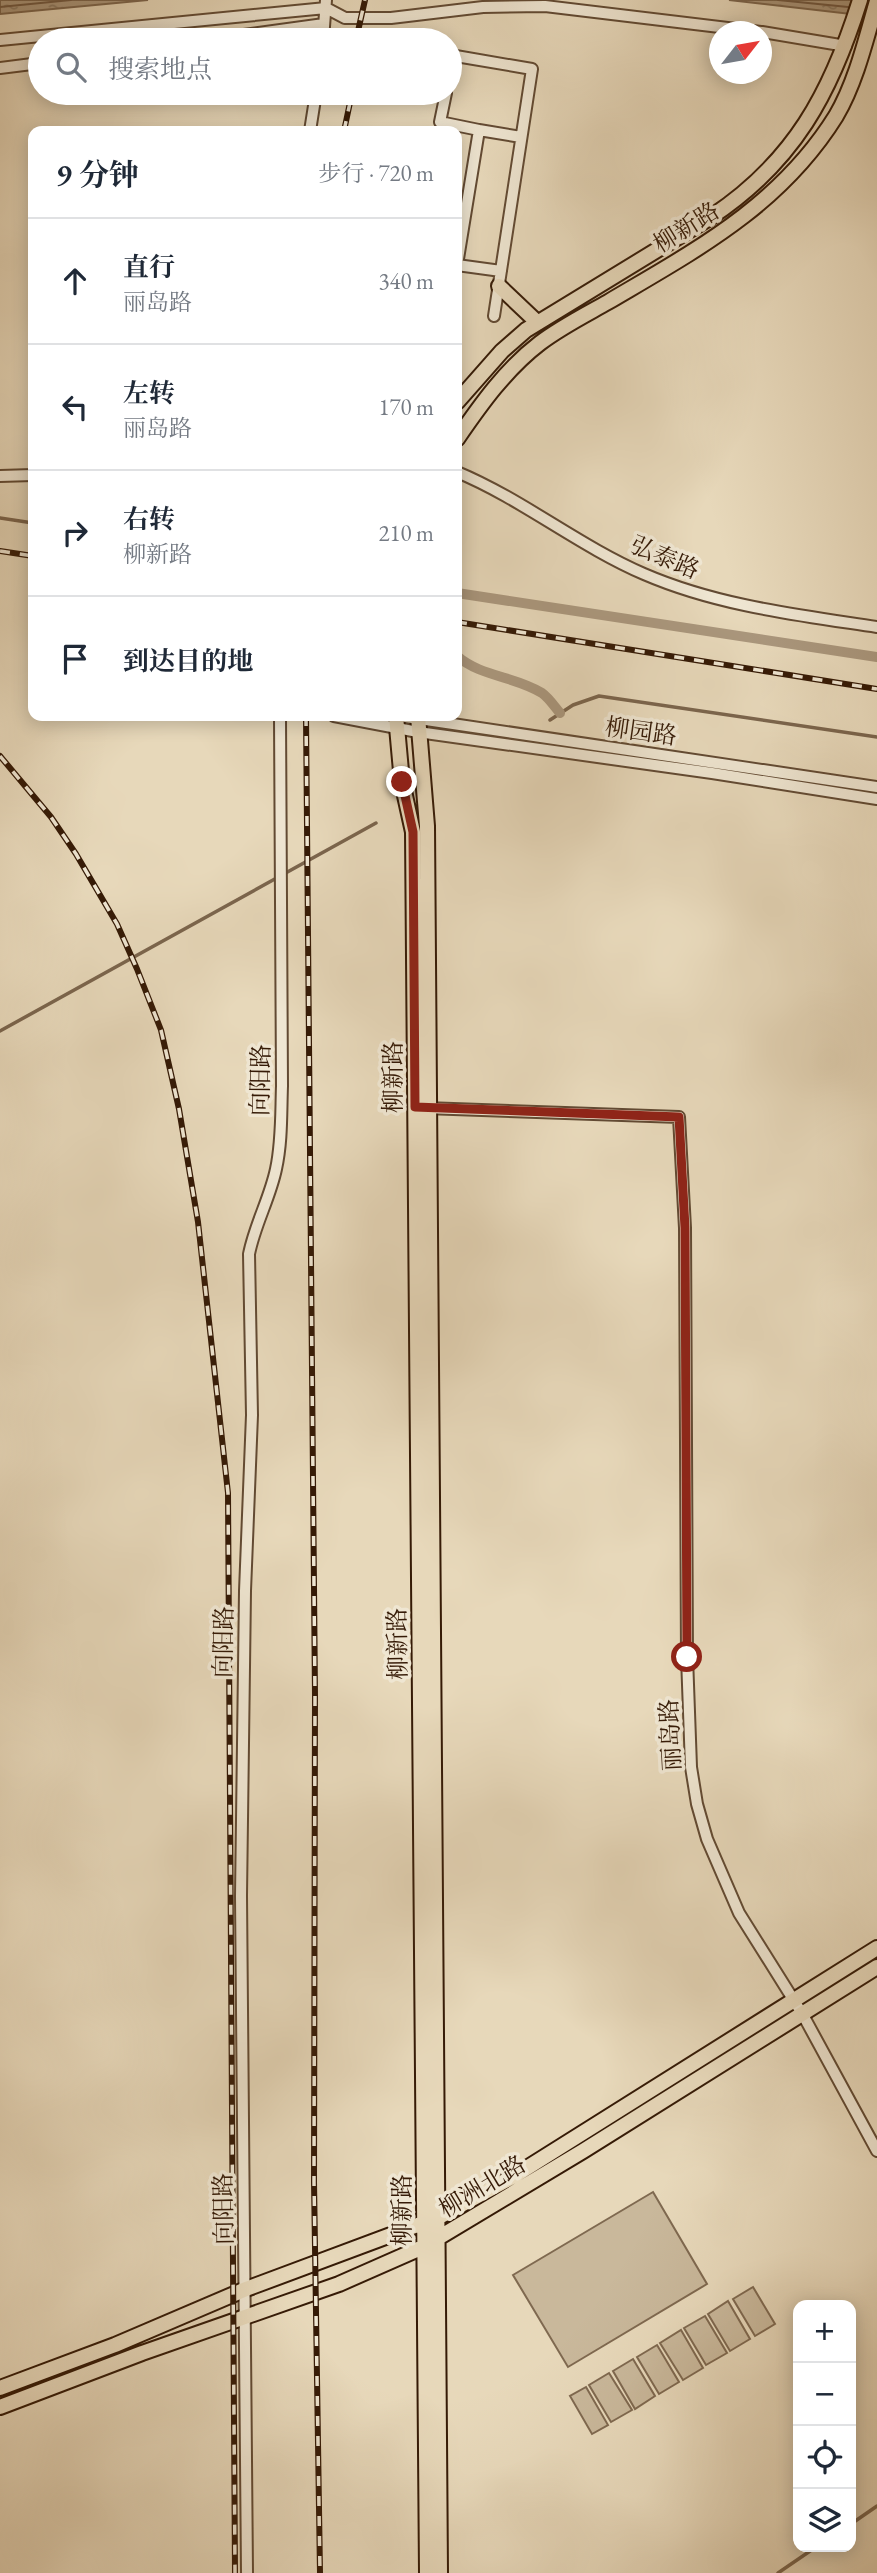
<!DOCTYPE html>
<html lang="zh">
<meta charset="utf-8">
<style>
body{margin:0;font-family:"EB Garamond","Noto Serif SC",serif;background:#f6f6f7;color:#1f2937}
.controls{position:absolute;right:21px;bottom:21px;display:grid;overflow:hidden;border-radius:14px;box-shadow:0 4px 18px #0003}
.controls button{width:63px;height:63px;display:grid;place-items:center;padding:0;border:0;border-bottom:2px solid #e0e1e3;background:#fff;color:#1f2937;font:35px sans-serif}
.compass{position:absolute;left:709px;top:21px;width:63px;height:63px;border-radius:50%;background:#fff;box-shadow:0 4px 18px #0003;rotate:59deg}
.stop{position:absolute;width:21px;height:21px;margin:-16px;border:5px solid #8f2418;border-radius:50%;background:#fff}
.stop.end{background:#8f2418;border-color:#fff;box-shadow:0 2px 7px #0008}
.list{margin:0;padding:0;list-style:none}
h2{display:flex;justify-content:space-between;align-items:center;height:91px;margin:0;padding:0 28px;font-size:30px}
h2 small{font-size:23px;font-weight:400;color:#747a83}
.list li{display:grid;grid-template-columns:46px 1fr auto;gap:21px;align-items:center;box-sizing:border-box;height:126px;padding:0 28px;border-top:2px solid #e0e1e3}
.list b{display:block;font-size:26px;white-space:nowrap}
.list p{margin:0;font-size:23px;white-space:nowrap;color:#747a83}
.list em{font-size:23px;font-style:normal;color:#747a83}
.icon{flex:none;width:38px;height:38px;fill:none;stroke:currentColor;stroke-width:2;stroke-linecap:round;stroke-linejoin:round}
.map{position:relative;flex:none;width:877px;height:2573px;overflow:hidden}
.search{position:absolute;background:#fff;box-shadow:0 4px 18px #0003;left:28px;top:28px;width:434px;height:77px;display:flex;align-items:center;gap:18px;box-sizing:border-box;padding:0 24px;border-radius:38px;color:#747a83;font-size:26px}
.panel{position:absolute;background:#fff;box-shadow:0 4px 18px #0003;left:28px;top:126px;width:434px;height:595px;border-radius:14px}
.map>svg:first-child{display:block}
.grass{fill:#c9b89b;stroke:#7f6950;stroke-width:2}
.water{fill:url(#water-ripples);stroke:#7b654d;stroke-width:2}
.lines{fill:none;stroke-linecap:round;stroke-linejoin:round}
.shore{stroke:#705842;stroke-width:2}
.stream{stroke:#7b654d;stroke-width:3.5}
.canal{stroke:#aa977d;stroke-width:10}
.minor-casing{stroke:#624a33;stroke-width:14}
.major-casing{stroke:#351a06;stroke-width:18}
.minor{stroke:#efe6d2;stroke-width:10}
.major{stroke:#e7d8ba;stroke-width:14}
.rail-casing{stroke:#351a06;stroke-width:6}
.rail{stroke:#efe6d2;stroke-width:3.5;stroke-dasharray:10;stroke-linecap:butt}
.route{stroke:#8f2418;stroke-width:9}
.labels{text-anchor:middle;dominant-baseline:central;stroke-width:7;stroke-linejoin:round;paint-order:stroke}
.street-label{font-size:24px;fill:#351a06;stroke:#efe6d2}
</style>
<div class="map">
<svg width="877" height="2573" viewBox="0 0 877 2573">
<defs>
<pattern id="water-ripples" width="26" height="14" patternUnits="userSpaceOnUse" patternTransform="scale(1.75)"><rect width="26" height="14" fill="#aa977d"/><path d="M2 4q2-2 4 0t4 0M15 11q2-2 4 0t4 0" fill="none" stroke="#8b7a64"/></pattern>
</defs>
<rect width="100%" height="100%" fill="#e7d8ba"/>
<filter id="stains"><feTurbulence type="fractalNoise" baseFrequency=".00286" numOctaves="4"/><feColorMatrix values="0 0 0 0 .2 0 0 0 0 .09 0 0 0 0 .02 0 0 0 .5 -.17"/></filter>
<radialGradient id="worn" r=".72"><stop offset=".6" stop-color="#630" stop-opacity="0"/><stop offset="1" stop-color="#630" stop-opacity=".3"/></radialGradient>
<path class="grass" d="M653 2192 707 2284 568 2367 513 2275Z
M753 2287 775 2324 755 2336 733 2299Z
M728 2301 750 2339 730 2351 708 2314Z
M705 2316 727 2353 706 2365 684 2328Z
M681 2330 703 2368 683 2380 660 2343Z
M657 2345 679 2382 659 2394 637 2357Z
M633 2359 655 2396 635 2409 613 2371Z
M609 2373 632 2410 611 2422 589 2385Z
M586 2387 608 2425 592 2434 570 2396Z"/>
<path class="water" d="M0 0H148L0 14Z
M729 0H877V17Z"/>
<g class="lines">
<path class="shore" d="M778 0 848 7
M0 7 71 0"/>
<path class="stream" d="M0 518 33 523
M550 720 573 705 599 696 877 737
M0 1031 376 823
M851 2524 877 2506
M778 2573 816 2547"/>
<path class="canal" d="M457 593 877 657
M457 656C481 677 515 676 542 693 549 698 554 706 560 713"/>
<defs>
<path id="minor" d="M762 32 846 46
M0 40 326 8 345 18H391L483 7 545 6 761 32
M206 40 324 24
M323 40 326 0
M450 55 532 69 494 316
M0 68 40 63
M450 70 452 55
M446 93 440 122 479 130 457 265 501 271
M479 130 521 137
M310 131 316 93
M457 472C522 499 579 546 644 574 718 606 798 615 877 627
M0 476 33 475
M334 716 418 732 712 773 877 799
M399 716 877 787
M425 1108 679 1117 685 1228 687 1657 691 1767 697 1804 707 1839 739 1913 803 2015 877 2151
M247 2573 241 1896 245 1591 252 1415 249 1254C255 1224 270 1198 276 1169 282 1142 281 1113 282 1086L280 716"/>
<path id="major" d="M499 286 538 323
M457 402 502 351 526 330 711 217C794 162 831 93 860 0
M457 439C481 404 506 369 540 343 561 327 585 315 608 302 696 250 780 206 836 116 856 82 866 39 877 1
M396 716 402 782 413 832 427 2573
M418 716 427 826 440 2573
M0 2388 115 2345 246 2289 439 2217 514 2176 877 1948
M0 2407 142 2353 339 2284 423 2247 583 2151 877 1967"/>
</defs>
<use href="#minor" class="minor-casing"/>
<use href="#major" class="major-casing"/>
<use href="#minor" class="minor"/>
<use href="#major" class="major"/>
<defs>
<path id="rail" d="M356 40 365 0
M344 131 352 93
M0 551 33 556
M457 622 877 689
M306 716 315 1696 314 2182 320 2573
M0 756 51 817 76 854 117 924 137 969 161 1030 179 1109 198 1222 228 1493 235 2573"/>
</defs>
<use href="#rail" class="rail-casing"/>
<use href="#rail" class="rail"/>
</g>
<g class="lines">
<path class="route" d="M402 782 413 832 415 1107 679 1117 685 1228 687 1657"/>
</g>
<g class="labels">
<g class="street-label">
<text transform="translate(686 227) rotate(-32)">柳新路</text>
<text transform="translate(665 557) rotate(23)">弘泰路</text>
<text transform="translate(641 731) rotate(8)">柳园路</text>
<text transform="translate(392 1077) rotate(-90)">柳新路</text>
<text transform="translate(260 1080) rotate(-89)">向阳路</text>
<text transform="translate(223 1642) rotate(-89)">向阳路</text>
<text transform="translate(397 1644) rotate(-91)">柳新路</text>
<text transform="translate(670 1735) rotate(-93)">丽岛路</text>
<text transform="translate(482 2186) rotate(-31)">柳洲北路</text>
<text transform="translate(223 2209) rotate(-91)">向阳路</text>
<text transform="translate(401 2210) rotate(-90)">柳新路</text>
</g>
</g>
<rect width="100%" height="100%" filter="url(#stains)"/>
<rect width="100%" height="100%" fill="url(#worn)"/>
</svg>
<div class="controls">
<button>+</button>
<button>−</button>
<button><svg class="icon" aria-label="locate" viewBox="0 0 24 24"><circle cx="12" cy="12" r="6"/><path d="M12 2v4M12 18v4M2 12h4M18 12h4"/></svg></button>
<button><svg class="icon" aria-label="layers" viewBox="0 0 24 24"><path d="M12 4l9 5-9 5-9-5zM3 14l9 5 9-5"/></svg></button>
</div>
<svg class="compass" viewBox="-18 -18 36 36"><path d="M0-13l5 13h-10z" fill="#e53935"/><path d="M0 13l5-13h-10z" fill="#747a83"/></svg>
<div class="stop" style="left:687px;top:1657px"></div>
<div class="stop end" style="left:402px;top:782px"></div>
<div class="search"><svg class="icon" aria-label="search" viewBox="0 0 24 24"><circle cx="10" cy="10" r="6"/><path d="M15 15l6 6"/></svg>搜索地点</div>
<section class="panel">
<h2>9 分钟<small>步行 · 720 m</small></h2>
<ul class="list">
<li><svg class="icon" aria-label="ahead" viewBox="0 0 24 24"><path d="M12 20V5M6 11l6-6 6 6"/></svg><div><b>直行</b><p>丽岛路</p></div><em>340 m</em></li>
<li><svg class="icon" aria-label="left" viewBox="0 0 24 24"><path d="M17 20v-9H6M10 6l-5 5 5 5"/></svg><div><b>左转</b><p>丽岛路</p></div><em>170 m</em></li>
<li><svg class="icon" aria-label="right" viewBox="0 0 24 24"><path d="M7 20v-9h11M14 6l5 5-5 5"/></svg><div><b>右转</b><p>柳新路</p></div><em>210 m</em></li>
<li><svg class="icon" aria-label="arrive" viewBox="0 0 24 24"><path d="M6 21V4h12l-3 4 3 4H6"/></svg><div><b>到达目的地</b></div></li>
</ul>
</section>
</div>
